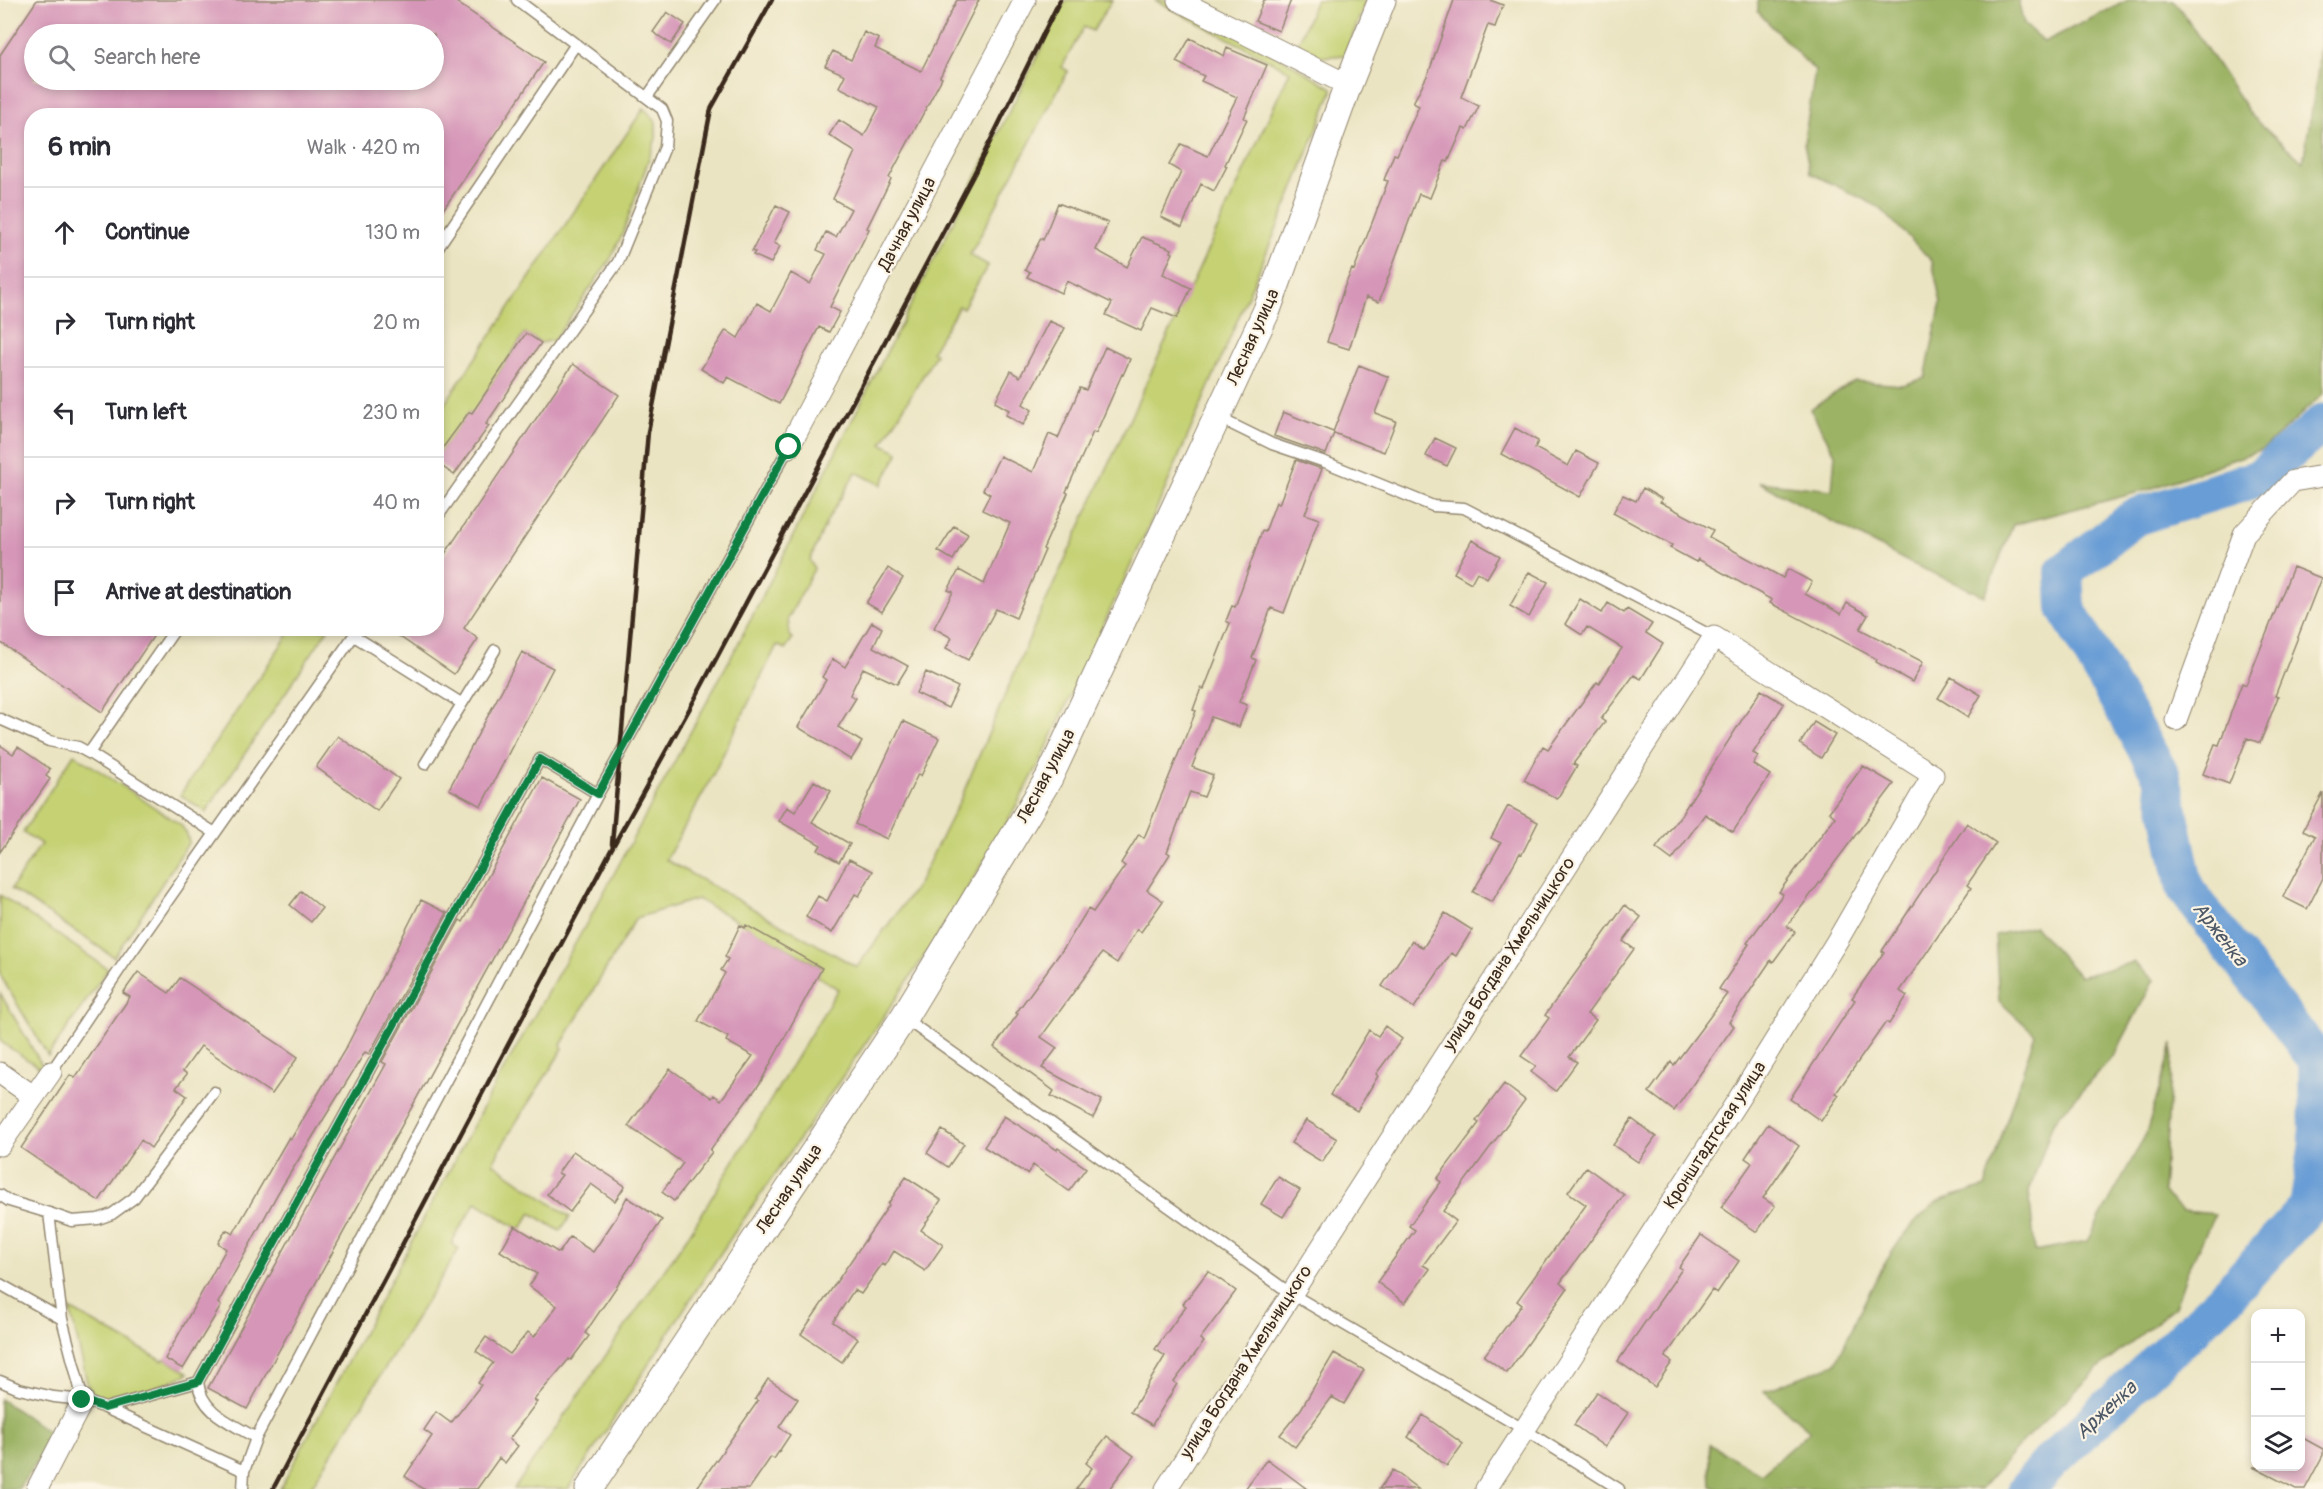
<!DOCTYPE html>
<meta charset="utf-8">
<style>
body{margin:0;font-family:Pangolin,sans-serif;background:#f7f7f7;color:#2b2b33}
.controls{position:absolute;right:18px;bottom:18px;display:grid;overflow:hidden;border-radius:12px;box-shadow:0 3px 9px #0003}
.controls button{width:54px;height:54px;display:grid;place-items:center;padding:0;border:0;border-bottom:2px solid #e1e1e2;background:#fff;color:#2b2b33;font:30px sans-serif}
.stop{position:absolute;width:18px;height:18px;margin:-14px;border:4px solid #0b8043;border-radius:50%;background:#fff}
.stop.end{background:#0b8043;border-color:#fff;box-shadow:0 2px 6px #0008}
.list{margin:0;padding:0;list-style:none}
h2{display:flex;justify-content:space-between;align-items:center;height:78px;margin:0;padding:0 24px;font-size:26px}
h2 small{font-size:20px;font-weight:400;color:#7c7c81}
.list li{display:grid;grid-template-columns:39px 1fr auto;gap:18px;align-items:center;box-sizing:border-box;height:90px;padding:0 24px;border-top:2px solid #e1e1e2}
.list b{display:block;font-size:22px;white-space:nowrap}
.list em{font-size:20px;font-style:normal;color:#7c7c81}
.icon{flex:none;width:33px;height:33px;fill:none;stroke:currentColor;stroke-width:2;stroke-linecap:round;stroke-linejoin:round}
.map{position:relative;flex:none;width:2323px;height:1489px;overflow:hidden}
.search{position:absolute;background:#fff;box-shadow:0 3px 9px #0003;left:24px;top:24px;width:420px;height:66px;display:flex;align-items:center;gap:15px;box-sizing:border-box;padding:0 21px;border-radius:33px;color:#7c7c81;font-size:22px}
.panel{position:absolute;background:#fff;box-shadow:0 3px 9px #0003;left:24px;top:108px;width:420px;height:528px;border-radius:24px}
.map>svg:first-child{display:block}
.green{fill:#c5d173;stroke:#807e48;stroke-width:1.5}
.forest{fill:#9cb365;stroke:#6c6e42;stroke-width:1.5}
.lines{fill:none;stroke-linecap:round;stroke-linejoin:round}
.river{stroke:#699dd5;stroke-width:38}
.building{fill:#d696b8;fill-rule:evenodd}
.service-casing{stroke:#938770;stroke-width:13}
.minor-casing{stroke:#938770;stroke-width:23}
.tertiary-casing{stroke:#938770;stroke-width:29}
.service{stroke:#fff;stroke-width:10}
.minor{stroke:#fff;stroke-width:21}
.tertiary{stroke:#fff;stroke-width:27}
.rail{stroke:#3b2a1e;stroke-width:4.5}
.route{stroke:#0b8043;stroke-width:8}
.labels{text-anchor:middle;dominant-baseline:central;stroke-width:4.5;stroke-linejoin:round;paint-order:stroke}
.street-label{font-size:18px;fill:#3b2a1e;stroke:#fcf5e5}
.water-label{font-size:20px;font-style:italic;fill:#4d5867;stroke:#fcf5e5}
</style>
<div class="map">
<svg width="2323" height="1489" viewBox="0 0 2323 1489">
<rect width="100%" height="100%" fill="#fcf5e5"/>
<filter id="ink" filterUnits="userSpaceOnUse"><feTurbulence type="fractalNoise" baseFrequency=".0167" numOctaves="2"/><feDisplacementMap in="SourceGraphic" scale="12" xChannelSelector="R" yChannelSelector="G"/><feConvolveMatrix kernelMatrix="1 2 1 2 8 2 1 2 1" color-interpolation-filters="sRGB"/></filter>
<filter id="wash" filterUnits="userSpaceOnUse"><feTurbulence type="fractalNoise" baseFrequency=".008" numOctaves="4" result="noise"/><feDisplacementMap in="SourceGraphic" scale="24" xChannelSelector="R" yChannelSelector="G"/><feGaussianBlur stdDeviation="1.35" result="paint"/><feColorMatrix in="noise" values="0 0 0 0 0 0 0 0 0 0 0 0 0 0 0 0 0 1.4 0 .05"/><feComposite in="paint" operator="in"/></filter>
<g filter="url(#wash)">
<rect width="100%" height="100%" fill="#ebe4c2"/>
<path class="green" d="M1066 0H1112L1093 31 1084 27 1062 67 1068 71 970 255 988 265 963 308 959 306 932 351 936 354 882 444 899 452 881 485 856 472 827 521 810 560 814 569 788 619 790 636 793 638 785 649 777 645 709 783 666 860 857 967 918 884 961 798 1034 627 1290 71 1155 0H1165L1290 63 1332 88V91L1291 195 1154 515 1041 760C957 920 848 1067 746 1216 684 1305 628 1399 568 1489H514L692 1230 838 989 817 976 822 967 697 899 636 918 561 1045 563 1048C541 1086 513 1123 493 1163L570 1217 560 1231 531 1213 520 1230 476 1202 451 1243 459 1249 310 1489H280L491 1092 597 905 737 646Z
M1316 0H1366L1345 55 1320 57 1296 48Z
M644 108 656 122V138L623 233 610 260 554 340 541 343 525 333 484 396 498 406 486 424 469 412 437 457V415Z
M292 629H328L206 812 180 795Z
M74 754 181 825 187 834 189 842 114 957 11 889 41 844 23 832Z
M0 895 108 969 48 1056 0 975Z
M0 993 42 1065 40 1068 0 1041Z
M70 1309 163 1361 165 1359 189 1373C170 1383 107 1408 90 1395Z"/>
<path class="forest" d="M1758 0H2018L2024 24 2044 42 2128 0H2174L2251 115 2303 162 2317 77 2323 7V394L2263 449 2147 490 2013 525 1985 596 1910 563 1759 482 1832 490 1835 454 1810 409 1855 381 1902 385 1925 378 1941 303 1932 261 1879 207 1810 173 1804 143 1815 71 1758 12Z
M2035 926 2080 977 2133 962 2154 980 2115 1054 2053 1123 2029 1192 2035 1251 2087 1241 2146 1134 2173 1043 2163 1192 2183 1211 2215 1214 2187 1272 2175 1307 2103 1365 2027 1437 1981 1489H1717L1711 1486 1709 1444 1761 1474 1810 1431 1764 1391 1835 1364C1863 1308 1885 1243 1936 1203 1947 1196 1972 1192 1985 1187L2035 1034 1999 1001 1995 935Z
M0 1399 55 1436 18 1489H0Z"/>
<g class="lines">
<path class="river" d="M2027 1489 2051 1461 2221 1302 2308 1207 2318 1144 2317 1060 2185 888 2162 777 2066 608 2064 572 2135 517 2259 478 2323 423"/>
</g>
<g id="blocks">
<path class="building" d="M37 0H453L544 62 436 220V116H32V628H159L102 712 0 642V55ZM34 34H434V80H34Z
M957 0H979L940 77 942 78 889 178 891 179 867 228 869 229 830 307 840 312 829 332 819 327 779 404 728 377 724 383 701 369 726 330 738 338 757 303 771 311 791 273 810 284 826 254 817 250 826 232 836 237 851 209 833 199 855 152 829 135 839 120 864 136 879 107 839 87 845 75 825 66 833 51 851 60 864 32 879 39 875 48 921 71Z
M1264 0H1291L1279 31 1255 21Z
M1454 0H1490L1503 5 1495 27 1488 25 1461 97 1479 106 1467 130 1463 128 1448 162 1445 161 1430 198 1419 194 1379 302 1366 297 1349 349 1327 342 1344 288 1352 269 1354 270 1388 181 1384 180 1394 154 1397 155 1419 106 1413 103 1429 72Z
M667 12 685 24 671 44 653 32Z
M1190 38 1224 56 1227 48 1267 65 1244 118 1247 119 1225 165 1227 166 1214 191 1201 184 1182 227 1161 217 1181 172 1169 165 1181 144 1208 156 1237 97 1201 81 1204 76 1176 62Z
M1058 203 1108 223 1096 250 1127 267 1142 237 1172 249 1171 252 1173 253 1163 274 1191 288 1177 318 1152 308 1141 331 1106 315 1112 303 1067 281 1061 293 1027 277 1030 272 1025 270 1041 238 1043 240Z
M776 205 790 212 774 243 780 246 771 263 753 255 755 252 752 251Z
M1049 321 1065 328 1023 404 1032 410 1023 425 1006 415 1009 410 995 402 1011 371 1020 377Z
M526 333 541 343 486 424 489 426 454 475 436 462V457L469 412 472 413Z
M1105 347 1130 359 1123 375 1122 374 1096 433 1093 432 1066 492 1068 493 1043 549 1045 550 1016 618 996 609 968 660 946 648 952 638 934 628 953 592 948 590 959 570 984 584 1010 523 982 510 990 494 983 490 1000 456 1033 472 1049 434 1058 438 1059 436 1080 388 1086 390Z
M573 364 619 395 464 628 478 639 454 674 387 628H436V567Z
M1359 365 1389 377 1375 413 1396 421 1384 452 1334 433 1326 454 1274 436 1283 412 1333 432Z
M1515 428 1538 441 1535 448 1568 466 1576 451 1599 463 1580 497 1501 454Z
M1435 438 1456 448 1447 466 1426 456Z
M1296 460 1322 469 1305 514 1319 519 1284 613 1271 608 1252 658 1256 660 1239 702 1247 705 1239 727 1211 717 1192 767 1213 775 1204 797 1190 792 1167 852 1170 854 1147 890 1163 901 1141 932 1137 929 1117 963 1102 953 1041 1037 1057 1048 1042 1068 1102 1100 1093 1118 1051 1096 1054 1091 994 1047 1018 1014 1016 1013 1066 945 1088 909 1093 912 1125 866 1121 863 1139 834 1144 838 1196 711 1193 710 1201 688 1204 689 1230 623 1226 621 1232 606 1235 607 1262 531 1265 532 1276 502 1279 504Z
M1643 488 1662 499 1660 502 1713 530 1709 537 1783 578 1788 569 1812 582 1805 594 1841 614 1847 603 1868 615 1860 629 1923 662 1912 682 1876 662 1877 659 1770 603 1772 600 1698 559 1696 562 1670 548 1672 545 1613 513 1623 495 1636 501Z
M954 526 968 534 953 560 938 551Z
M1472 540 1500 556 1487 578 1477 572 1471 583 1454 573Z
M2293 567 2321 578 2275 696 2278 697 2260 743 2247 738 2229 784 2203 774 2215 744 2219 745 2242 683 2246 685Z
M888 568 903 578 882 612 866 603Z
M1529 572 1548 582 1529 617 1510 606Z
M1580 599 1602 613 1608 603 1624 613 1627 609 1652 624 1646 633 1663 644 1641 679 1634 675 1601 719 1605 722 1573 764 1577 766 1557 799 1524 780 1543 746 1548 749 1597 682 1599 684 1622 648 1587 627 1582 635 1565 624Z
M872 622 882 628 873 647 908 666 897 684 863 668 850 695 856 698 838 727 862 742 851 760 798 727 826 680 822 677 833 659 845 667Z
M522 652 553 668 481 806 449 789Z
M926 672 958 687 948 708 916 693Z
M1951 677 1981 695 1968 717 1938 698Z
M1761 690 1784 704 1753 753 1758 756 1753 764 1770 775 1733 832 1705 814 1672 860 1656 848 1681 815Z
M903 721 939 738 921 776 918 774 887 839 855 824Z
M1814 722 1835 735 1821 758 1800 744Z
M338 736 399 779 377 811 316 767Z
M0 745 13 754 18 747 50 769 46 776 50 779 0 852Z
M1863 766 1894 784 1787 926 1795 932 1773 962 1771 960 1729 1022 1734 1026 1674 1111 1649 1092 1671 1062 1674 1065 1727 994 1719 989 1749 944 1747 943 1783 894 1779 892 1835 817 1829 812Z
M542 778 580 799 247 1409 208 1388 386 1064 382 1062 460 920 463 922Z
M814 781 831 791 812 822 850 844 839 862 818 850 821 845 779 821 787 807 795 812Z
M2323 793V878L2307 909 2283 897 2315 836 2303 830Z
M1508 806 1538 822 1522 854 1520 853 1492 902 1473 892 1501 843 1491 838Z
M1967 823 1996 843 1967 885 1971 888 1900 991 1907 996 1889 1024 1886 1022 1836 1093 1839 1095 1821 1121 1790 1099 1855 1000 1852 998 1884 952 1882 951Z
M849 859 873 871 859 896 855 894 832 933 806 917 818 896 827 901Z
M301 891 322 908 311 922 290 905Z
M421 900 447 913 369 1054 365 1052 278 1193 218 1303 221 1306 183 1369 165 1359 226 1249 218 1243 226 1230 233 1234 289 1137 291 1139 347 1046Z
M1625 905 1641 917 1623 941 1634 949 1587 1014 1596 1020 1569 1057 1577 1062 1556 1091 1531 1072 1536 1066 1521 1056 1549 1018 1545 1015Z
M1445 913 1472 930 1456 956 1451 953 1414 1008 1382 986 1412 941 1423 948Z
M740 925 745 928 746 925 822 968 760 1083 710 1150 712 1152 674 1201 662 1192 683 1163 628 1126 670 1069 712 1098 714 1095 721 1100 753 1056 726 1041 728 1037 698 1021 725 973 721 970 728 959 725 957Z
M138 972 169 993 180 978 298 1057 272 1094 201 1046 183 1071 187 1074 176 1088 187 1096 151 1148 141 1140 99 1201 21 1148 70 1075 75 1078 130 997 123 993Z
M1385 1026 1402 1039 1376 1074 1378 1076 1357 1111 1330 1095 1369 1030 1378 1036Z
M1504 1084 1525 1100 1443 1211 1456 1221 1423 1265 1430 1269 1405 1303 1377 1282 1415 1230 1409 1226 1441 1182 1437 1179 1479 1123 1476 1121Z
M1004 1116 1057 1150 1058 1148 1086 1168 1069 1191 1033 1165 1027 1174 984 1147Z
M1632 1119 1656 1137 1638 1162 1613 1145Z
M1306 1120 1337 1139 1322 1162 1291 1143Z
M1768 1124 1799 1146 1763 1198 1775 1206 1757 1232 1721 1207 1752 1163 1745 1158Z
M942 1130 964 1144 948 1167 927 1153Z
M573 1151 625 1186 615 1201 591 1184 570 1212 547 1194 562 1175 558 1173Z
M1586 1167 1624 1195 1560 1283 1567 1289 1507 1373 1484 1356 1522 1305 1517 1301 1586 1205 1568 1192Z
M906 1177 941 1200 921 1230 943 1245 925 1271 894 1251 885 1266 882 1264 861 1294 854 1290 833 1322 858 1339 842 1362 801 1334 889 1205 888 1204Z
M1278 1177 1300 1190 1283 1217 1261 1204Z
M627 1197 662 1220 585 1333 589 1336 571 1360 569 1359 534 1400 537 1402 509 1439 518 1446 505 1463 499 1458 477 1489H423L405 1476 432 1436 424 1430 436 1412 451 1423 481 1385 478 1383 493 1363 476 1351 486 1337 510 1354 528 1332 534 1337 557 1306 529 1286 537 1274 500 1251 515 1226 559 1253 570 1237 593 1252 616 1218Z
M1701 1235 1739 1261 1717 1293 1712 1290 1665 1357 1672 1362 1655 1387 1618 1361 1682 1269 1679 1267Z
M1208 1271 1236 1291 1200 1339 1204 1342 1174 1382 1177 1384 1152 1425 1131 1412 1165 1356 1155 1349 1186 1306 1183 1304Z
M1334 1353 1364 1370 1344 1404 1332 1397 1295 1447 1280 1435 1301 1409Z
M768 1379 798 1399 779 1427 790 1435 774 1459 771 1457 749 1489H696L758 1401 755 1399Z
M1597 1392 1628 1413 1605 1447 1574 1425Z
M1423 1415 1463 1444 1447 1466 1408 1437Z
M1107 1436 1134 1456 1109 1489H1076L1092 1468 1086 1463Z
M2301 1437 2323 1449V1455L2305 1489H2296L2253 1467H2301Z
M1267 1459 1307 1489H1245Z
M1393 1470 1418 1489H1379Z"/>
</g>
</g>
<g filter="url(#ink)">
<use href="#blocks" fill-opacity="0" stroke="#938770" stroke-width="1.5"/>
<g class="lines">
<defs>
<path id="service" d="M647 97 715 0
M436 250 576 44
M1217 417 1272 444 1325 462 1433 506 1464 508 1714 637
M436 519 618 262 665 147 667 121 662 109 517 0
M354 636 461 703
M0 719 49 741 78 747 89 753 176 628
M89 753 215 833
M425 764 495 650
M598 794 789 447
M904 1018 1290 1293 1525 1430 1619 1489
M51 1072 124 963 359 628
M0 1195 9 1201 49 1213
M0 1284 62 1319 83 1400
M62 1319 49 1213 72 1221 98 1219 112 1214 134 1198 214 1092
M0 1381 19 1389 54 1397 83 1400 105 1408 198 1382C201 1413 232 1423 256 1438L244 1471 243 1489
M198 1382 540 759 598 794 256 1438
M105 1408 244 1471"/>
<path id="minor" d="M1178 0 1348 85
M789 447 1025 0
M2176 720 2244 534 2293 481 2323 476
M0 1073 33 1096
M0 1145 51 1072
M37 1489 83 1400
M1166 1489 1714 637 1933 775 1837 941 1738 1100 1486 1489"/>
<path id="tertiary" d="M589 1489 904 1017 1049 778 1267 310 1348 85 1382 0"/>
</defs>
<use href="#service" class="service-casing"/>
<use href="#minor" class="minor-casing"/>
<use href="#tertiary" class="tertiary-casing"/>
<use href="#service" class="service"/>
<use href="#minor" class="minor"/>
<use href="#tertiary" class="tertiary"/>
<path class="rail" d="M612 844 648 432 711 109 772 0
M273 1489 611 850 691 706 974 174 1060 0"/>
</g>
</g>
<g class="lines" filter="url(#ink)">
<path class="route" d="M82 1400 105 1408 198 1382 540 759 598 794 789 447"/>
</g>
<g class="labels">
<g class="street-label">
<text transform="translate(907 224) rotate(-62)">Дачная улица</text>
<text transform="translate(1253 337) rotate(-66)">Лесная улица</text>
<text transform="translate(1046 776) rotate(-62)">Лесная улица</text>
<text transform="translate(1509 954) rotate(-57)">улица Богдана Хмельницкого</text>
<text transform="translate(1715 1135) rotate(-57)">Кронштадтская улица</text>
<text transform="translate(789 1189) rotate(-56)">Лесная улица</text>
<text transform="translate(1246 1362) rotate(-57)">улица Богдана Хмельницкого</text>
</g>
<g class="water-label">
<text transform="translate(2220 934) rotate(52)">Арженка</text>
<text transform="translate(2106 1410) rotate(-43)">Арженка</text>
</g>
</g>
</svg>
<div class="controls">
<button>+</button>
<button>−</button>
<button><svg class="icon" aria-label="layers" viewBox="0 0 24 24"><path d="M12 4l9 5-9 5-9-5zM3 14l9 5 9-5"/></svg></button>
</div>
<div class="stop" style="left:789px;top:447px"></div>
<div class="stop end" style="left:82px;top:1400px"></div>
<div class="search"><svg class="icon" aria-label="search" viewBox="0 0 24 24"><circle cx="10" cy="10" r="6"/><path d="M15 15l6 6"/></svg>Search here</div>
<section class="panel">
<h2>6 min<small>Walk · 420 m</small></h2>
<ul class="list">
<li><svg class="icon" aria-label="ahead" viewBox="0 0 24 24"><path d="M12 20V5M6 11l6-6 6 6"/></svg><div><b>Continue</b></div><em>130 m</em></li>
<li><svg class="icon" aria-label="right" viewBox="0 0 24 24"><path d="M7 20v-9h11M14 6l5 5-5 5"/></svg><div><b>Turn right</b></div><em>20 m</em></li>
<li><svg class="icon" aria-label="left" viewBox="0 0 24 24"><path d="M17 20v-9H6M10 6l-5 5 5 5"/></svg><div><b>Turn left</b></div><em>230 m</em></li>
<li><svg class="icon" aria-label="right" viewBox="0 0 24 24"><path d="M7 20v-9h11M14 6l5 5-5 5"/></svg><div><b>Turn right</b></div><em>40 m</em></li>
<li><svg class="icon" aria-label="arrive" viewBox="0 0 24 24"><path d="M6 21V4h12l-3 4 3 4H6"/></svg><div><b>Arrive at destination</b></div></li>
</ul>
</section>
</div>
